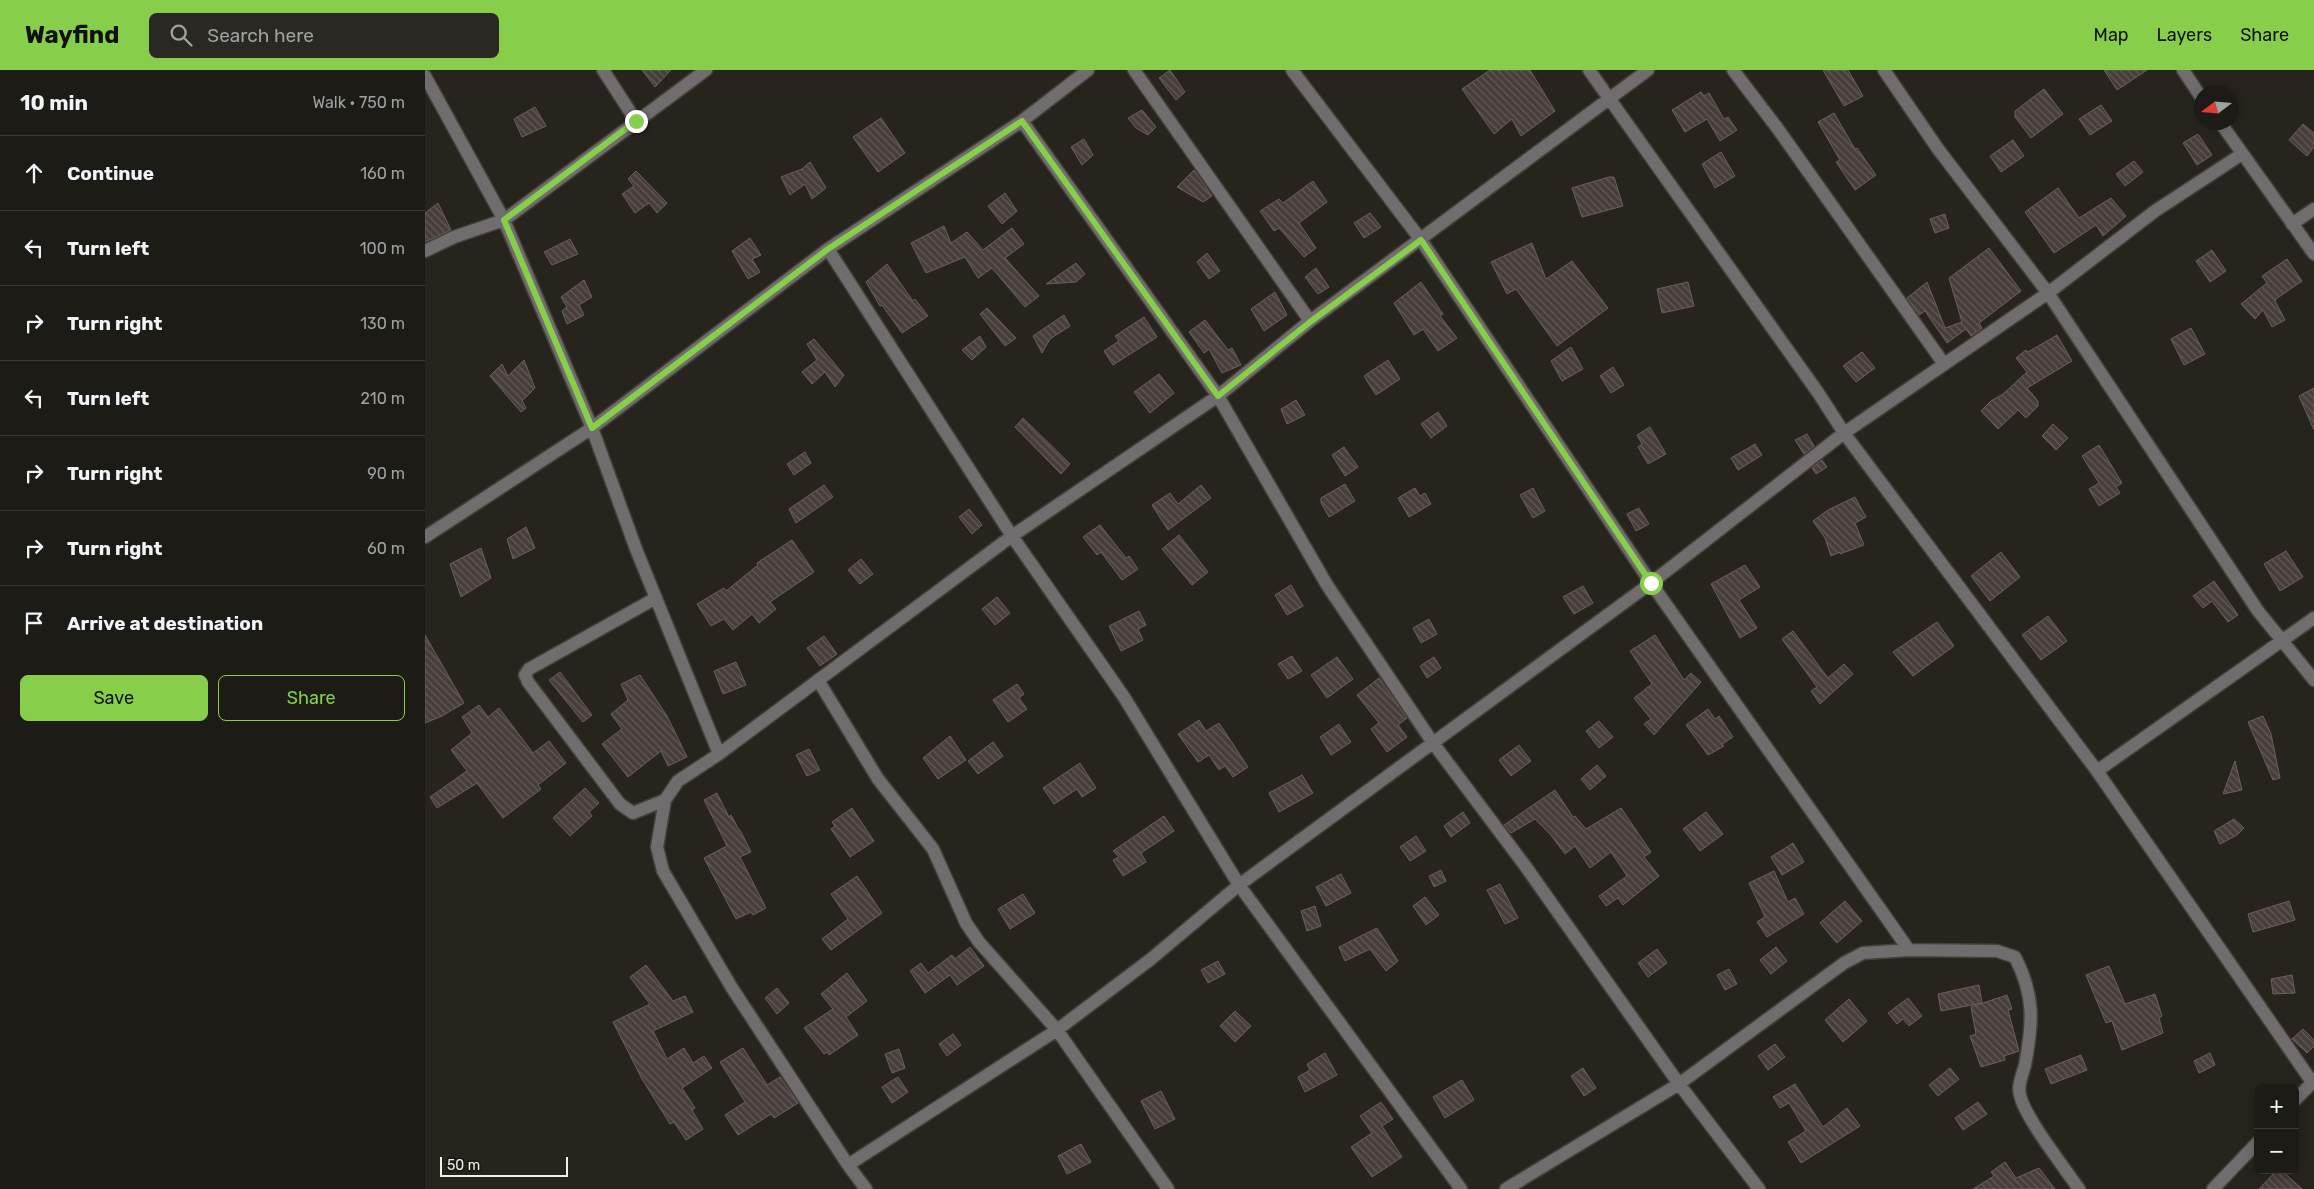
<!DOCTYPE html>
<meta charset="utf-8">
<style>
body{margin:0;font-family:Rubik,sans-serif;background:#2a2823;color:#f1f3f6}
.controls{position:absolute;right:15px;bottom:15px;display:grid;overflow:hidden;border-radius:8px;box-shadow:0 2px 12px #0003}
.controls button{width:45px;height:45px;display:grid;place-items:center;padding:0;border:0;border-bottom:1px solid #3b3935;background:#1d1b16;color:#f1f3f6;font:25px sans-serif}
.compass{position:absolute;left:1769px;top:15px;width:45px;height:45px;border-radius:50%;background:#1d1b16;box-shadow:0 2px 12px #0003;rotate:254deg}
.scale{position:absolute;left:15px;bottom:12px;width:128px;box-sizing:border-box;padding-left:5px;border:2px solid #f2f0eb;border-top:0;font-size:14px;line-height:18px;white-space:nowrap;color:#f2f0eb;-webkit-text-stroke:4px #1e1a14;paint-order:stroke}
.stop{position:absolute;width:15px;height:15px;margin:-11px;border:4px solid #87cf4a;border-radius:50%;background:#fff}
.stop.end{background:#87cf4a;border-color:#fff;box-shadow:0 1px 5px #0008}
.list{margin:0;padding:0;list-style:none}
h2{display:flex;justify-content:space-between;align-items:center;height:65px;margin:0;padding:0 20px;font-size:21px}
h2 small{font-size:16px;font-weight:400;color:#a0a1a1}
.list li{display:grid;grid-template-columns:32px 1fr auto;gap:15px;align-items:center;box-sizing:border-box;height:75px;padding:0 20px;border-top:1px solid #3b3935}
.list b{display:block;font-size:19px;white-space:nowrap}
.list em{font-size:16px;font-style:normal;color:#a0a1a1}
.actions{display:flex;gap:10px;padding:15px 20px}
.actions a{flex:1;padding:11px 0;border:1px solid #87cf4a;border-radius:8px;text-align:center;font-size:18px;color:#87cf4a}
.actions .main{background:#87cf4a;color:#111}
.icon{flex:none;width:28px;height:28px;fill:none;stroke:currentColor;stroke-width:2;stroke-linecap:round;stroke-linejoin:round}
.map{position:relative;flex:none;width:1889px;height:1119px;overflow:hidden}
header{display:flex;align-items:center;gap:30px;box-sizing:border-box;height:70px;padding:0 25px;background:#87cf4a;color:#111}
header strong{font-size:24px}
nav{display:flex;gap:28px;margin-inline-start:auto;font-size:18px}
.search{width:350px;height:45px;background:#2a2823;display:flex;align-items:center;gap:12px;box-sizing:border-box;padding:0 18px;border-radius:8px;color:#a0a1a1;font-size:19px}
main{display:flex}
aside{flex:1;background:#1d1b16}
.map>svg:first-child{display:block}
.building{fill:url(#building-back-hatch);stroke:#6a605e}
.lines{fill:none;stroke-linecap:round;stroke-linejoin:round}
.minor-casing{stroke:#43413a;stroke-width:15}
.minor{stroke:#716c6d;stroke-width:12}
.route{stroke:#87cf4a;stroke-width:6}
</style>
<header>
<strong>Wayfind</strong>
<div class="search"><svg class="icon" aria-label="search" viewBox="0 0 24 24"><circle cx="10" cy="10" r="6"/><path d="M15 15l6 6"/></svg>Search here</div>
<nav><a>Map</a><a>Layers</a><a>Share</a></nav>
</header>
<main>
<aside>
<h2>10 min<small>Walk · 750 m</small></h2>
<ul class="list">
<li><svg class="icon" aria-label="ahead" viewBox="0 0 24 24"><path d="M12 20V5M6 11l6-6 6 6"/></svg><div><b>Continue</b></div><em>160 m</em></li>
<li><svg class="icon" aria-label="left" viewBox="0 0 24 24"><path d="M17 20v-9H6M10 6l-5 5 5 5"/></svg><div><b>Turn left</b></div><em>100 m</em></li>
<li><svg class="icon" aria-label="right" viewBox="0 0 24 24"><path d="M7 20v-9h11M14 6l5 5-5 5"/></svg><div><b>Turn right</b></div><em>130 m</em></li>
<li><svg class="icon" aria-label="left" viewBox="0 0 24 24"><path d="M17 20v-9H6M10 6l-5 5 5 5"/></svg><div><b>Turn left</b></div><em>210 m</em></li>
<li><svg class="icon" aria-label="right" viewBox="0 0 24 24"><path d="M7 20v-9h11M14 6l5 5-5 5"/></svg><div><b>Turn right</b></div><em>90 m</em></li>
<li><svg class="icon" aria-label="right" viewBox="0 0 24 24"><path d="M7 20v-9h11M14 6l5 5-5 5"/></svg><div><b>Turn right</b></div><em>60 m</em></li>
<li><svg class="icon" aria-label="arrive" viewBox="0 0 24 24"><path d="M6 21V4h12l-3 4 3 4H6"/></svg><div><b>Arrive at destination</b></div></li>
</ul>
<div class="actions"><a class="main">Save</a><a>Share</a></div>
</aside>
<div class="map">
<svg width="1889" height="1119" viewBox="0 0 1889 1119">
<defs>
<pattern id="building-back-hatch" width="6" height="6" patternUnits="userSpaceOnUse" patternTransform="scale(1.25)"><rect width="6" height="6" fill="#473d3b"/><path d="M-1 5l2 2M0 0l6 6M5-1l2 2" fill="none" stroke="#625958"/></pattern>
</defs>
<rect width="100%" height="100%" fill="#27241d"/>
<path class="building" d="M217 0H246L230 17Z
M745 0 760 22 751 30 734 8Z
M1065 0H1105L1130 41 1096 66 1087 49 1069 64 1037 19Z
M1398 0H1423L1438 26 1419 36Z
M1679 0H1722L1692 20Z
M1619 19 1638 44 1606 68 1590 47V41Z
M1276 22 1279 26 1284 23 1299 49 1303 47 1312 60 1295 71 1282 49 1260 62 1247 40Z
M1676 35 1687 51 1665 65 1654 49Z
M110 37 121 56 97 67 89 49Z
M717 40 731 57 723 65 711 58 703 48Z
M1409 43 1430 79 1432 78 1451 105 1430 120 1411 92 1415 90 1393 52Z
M456 48 480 83 453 102 428 67Z
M1878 54 1889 63V77L1882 86 1864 70Z
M1773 64 1787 85 1772 95 1758 73Z
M659 69 668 85 657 95 646 77Z
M1588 70 1599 86 1576 102 1565 86Z
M1296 82 1310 106 1290 118 1277 94Z
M1709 91 1718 102 1700 116 1691 104Z
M385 92 401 118 387 129 380 114 365 125 356 107 377 99Z
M769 100 787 126 778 132 752 117Z
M211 101 242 133 232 143 224 133 210 143 197 124 209 116 203 109Z
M1184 107H1189L1198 136 1157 147 1147 118Z
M888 111 902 132 874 153 891 178 879 187 854 158 849 161 835 141 854 129 858 133Z
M1633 118 1654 148 1686 128 1701 146 1678 166 1671 155 1629 183 1600 142Z
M580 123 592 141 577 154 563 136Z
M13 133 26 160 0 172V143Z
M945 143 956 157 939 168 929 153Z
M1520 144 1524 158 1510 163 1505 149Z
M519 156 526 173 542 162 558 180 587 158 599 174 580 188 614 226 600 237 567 198 553 208 540 187 501 203 486 173Z
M325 168 336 185 327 189 335 202 323 209 307 181Z
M145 169 153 184 127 195 119 182Z
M1107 173 1121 209 1147 191 1183 238 1132 276 1091 219 1082 224 1066 192Z
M1564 178 1596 221 1554 253 1557 258 1546 266 1541 259 1522 273 1500 241 1494 245 1482 228 1502 212 1520 258 1537 252 1524 208Z
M1787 180 1801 201 1785 212 1771 191Z
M782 183 795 201 784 209 772 192Z
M1862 189 1877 211 1851 229 1850 231 1860 250 1847 257 1838 240 1830 249 1816 234 1842 213 1837 206Z
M651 193 660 204 651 212 621 214Z
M462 194 488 231 490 229 503 246 477 263 457 235 455 236 441 212Z
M891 198 904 217 893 224 880 207Z
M159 210 167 227 154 235 159 245 142 254 137 241 142 237 136 227Z
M996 212 1018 244 1015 246 1032 268 1013 281 998 259 989 265 969 233Z
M1263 212 1269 236 1237 243 1232 219Z
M850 222 862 245 839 261 826 239Z
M562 238 591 268 580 276 555 244Z
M639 245 645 256 625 269 617 283 608 266Z
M719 247 732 267 688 295 679 281 694 271 690 266Z
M780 250 803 280 807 278 816 295 797 303 784 279 779 283 764 262Z
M1766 258 1780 284 1759 295 1746 269Z
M1632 265 1647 291 1602 318 1613 331V336L1601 348 1593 340 1573 359 1556 341 1566 331 1578 324 1602 302 1591 288 1601 280 1603 282Z
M555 266 561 277 547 290 537 280Z
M389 269 419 305 410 317 400 302 387 314 377 302 392 290 382 274Z
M1146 277 1158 299 1137 311 1126 291Z
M1437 282 1450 298 1431 312 1418 296Z
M99 290 110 318 97 331 101 338 96 342 65 306 77 294 83 306Z
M963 290 975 309 951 325 939 306Z
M1188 297 1199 315 1186 323 1175 306Z
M734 304 749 323 725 343 709 322Z
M1889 318V360L1874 326Z
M871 330 880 345 862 354 856 339Z
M1013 342 1022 356 1006 368 996 354Z
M598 348 645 394 636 404 590 357Z
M1628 354 1643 368 1631 380 1617 366Z
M1225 357 1241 384 1223 394 1213 377 1217 374 1212 365Z
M1382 364 1389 376 1379 384 1370 370Z
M1330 374 1337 385 1313 400 1306 388Z
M1674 375 1697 413 1691 417 1695 423 1674 436 1664 419 1674 413 1657 386Z
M919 377 933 397 920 406 907 385Z
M380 382 386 393 369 405 362 394Z
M1397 390 1402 397 1391 404 1387 398Z
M920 414 930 431 904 447 896 433V428Z
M399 415 408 427 371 453 364 439Z
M776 415 786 428 743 460 727 435 745 423 753 434Z
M990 418 995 426 1000 423 1006 434 984 447 973 428Z
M1108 418 1120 441 1108 448 1095 425Z
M1430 427 1441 447 1430 453 1439 475 1415 484V482L1406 486 1400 468 1388 451 1403 440Z
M1214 438 1224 454 1211 461 1202 444Z
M544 439 557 455 547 464 534 447Z
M675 455 701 488 704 486 713 499 697 510 676 482 672 485 658 467Z
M101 457 110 478 88 489 82 469Z
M754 465 783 502 767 515 737 479Z
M367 470 389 502 345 532 351 539 334 553 327 544 308 560 299 549 286 556 272 534 299 518 301 521 333 495 332 493Z
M56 478 66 508 36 527 25 494Z
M1861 481 1878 507 1855 521 1839 494Z
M1576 482 1595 507 1565 531 1546 506Z
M436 489 448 504 435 514 423 500Z
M1320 495 1335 517 1314 530 1332 558 1315 568 1286 514Z
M1789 511 1813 545 1803 552 1787 531 1778 538 1768 526Z
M866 515 878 536 862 545 850 525Z
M1158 516 1168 533 1149 544 1138 527Z
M572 527 585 543 570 555 557 539Z
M714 541 721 555 713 559 718 570 696 581 684 556Z
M1623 546 1642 571 1616 590 1597 565Z
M1004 549 1012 564 996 573 988 558Z
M1512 552 1529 576 1488 606 1468 582Z
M1368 561 1403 608 1419 594 1428 604 1395 634 1386 621 1392 617 1357 569Z
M0 565 39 633 17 646 0 653Z
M1230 565 1259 610 1266 603 1276 612 1229 665 1219 654 1226 649 1209 628 1227 614 1205 581Z
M399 566 412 584 395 596 382 578Z
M867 586 877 601 863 609 853 594Z
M912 587 928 609 902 628 886 605Z
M1009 587 1016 598 1002 608 995 596Z
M311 592 321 615 298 624 289 601Z
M135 602 167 645 158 652 124 610Z
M215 605 242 646 262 687 243 696 236 681 203 707 177 674 197 659 186 644 203 630 196 614Z
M954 608 982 648 973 655 982 667 962 682 946 659 954 653 932 625Z
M592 614 599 624 594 628 602 639 583 652 568 630Z
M54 635 63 647 74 638 108 683 124 671 141 693 113 715 116 719 78 748 52 713 12 738 5 727 42 701 26 680 47 663 37 647Z
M1283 639 1290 649 1294 646 1308 667 1297 674 1299 676 1283 685 1261 655Z
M1838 646 1846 664 1855 708 1848 710 1823 652Z
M774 650 781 661 794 653 823 697 808 707 800 696 794 700 784 685 773 692 753 664Z
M1174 651 1188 667 1174 678 1161 661Z
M914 654 926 672 906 685 895 667Z
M525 666 541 690 513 709 498 688Z
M568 672 578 686 553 704 543 691Z
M1094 675 1106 691 1086 706 1074 690Z
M384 679 395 700 382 706 371 685Z
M1810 691 1817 720 1798 724Z
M655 693 671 718 657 727 652 719 629 734 618 718Z
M1172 695 1181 706 1165 720 1156 709Z
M877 705 888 723 854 742 844 723Z
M160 718 174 733 164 742 167 746 145 766 128 748Z
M1130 720 1148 747 1150 746 1161 759 1196 738 1226 782 1219 787 1234 806 1198 835 1193 828 1181 836 1174 826 1202 806 1186 782 1165 798 1150 776 1140 784 1125 764 1110 749 1086 763 1079 755Z
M292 723 304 747 306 745 314 760H315L326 782 315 787 341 838 328 845 326 842 311 849 279 788 302 776 279 730Z
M427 738 449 771 425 787 406 759 410 756 407 752Z
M1038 742 1045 753 1026 767 1019 756Z
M1281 742 1298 764 1275 781 1258 759Z
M739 746 749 761 716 783 721 792 698 806 688 790 694 787 688 781Z
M1809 749 1819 758 1812 765 1795 774 1789 761Z
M991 766 1001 781 985 791 975 777Z
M1368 773 1379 792 1357 805 1346 787Z
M1016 800 1021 811 1009 817 1004 806Z
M1349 801 1363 832 1370 828 1379 844 1342 867 1332 852 1340 847 1324 813Z
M916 804 926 823 901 836 891 817Z
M432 806 457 843 406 880 397 869 423 849 406 824Z
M1075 814 1093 848 1080 854 1062 820Z
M598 824 610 843 585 859 573 839Z
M1000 827 1014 845 1001 855 988 836Z
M1420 831 1437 851 1412 873 1395 853Z
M1864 831 1870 850 1828 862 1823 844Z
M890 836 896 856 882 861 876 841Z
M952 858 973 891 961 901 945 879 920 891 914 877Z
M545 877 559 896 532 915 525 905 500 923 485 901 496 893 503 903 527 885 530 889Z
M1351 877 1362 891 1346 904 1335 890Z
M1232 879 1242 893 1223 907 1213 893Z
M793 891 800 904 783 913 776 900Z
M221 895 248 931 260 926 268 942 228 961 242 989 259 978 268 993 279 986 287 998 257 1018 270 1038 267 1040 278 1059 261 1070 249 1052 245 1054 217 1009 188 952 225 934 205 907Z
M1684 896 1700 934 1730 924 1737 946 1734 948 1738 963 1697 980 1687 951 1681 953 1661 905Z
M1304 899 1312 914 1300 920 1292 905Z
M422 903 442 931 421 947 433 965 404 985 402 982 399 984 379 958 408 939 396 924Z
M1867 905 1870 923 1848 924 1846 909Z
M1554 915 1557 933 1516 941 1513 924Z
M352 918 364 933 352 944 340 928Z
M1582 925 1587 939 1583 940 1594 981 1579 986 1580 990 1556 997 1545 966 1551 964 1546 937Z
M1483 928 1497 946 1484 956 1478 949 1472 954 1463 943Z
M1424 929 1442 951 1418 972 1400 950Z
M810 941 826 956 810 972 795 956Z
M1878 959 1889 970V976L1882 983 1867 969Z
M528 964 536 975 522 986 514 974Z
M1350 974 1360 987 1343 1000 1333 986Z
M318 978 342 1015 355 1007 373 1033 349 1048 346 1044 313 1065 300 1045 320 1032 295 992Z
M474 979 480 998 467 1003 460 984Z
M900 983 912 1005 880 1022 873 1007 885 1000 882 994Z
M1785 983 1790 995 1774 1003 1769 991Z
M1656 985 1662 1000 1626 1014 1620 999Z
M1158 998 1171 1018 1159 1026 1146 1006Z
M1525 998 1534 1009 1513 1026 1504 1015Z
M473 1007 483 1022 467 1033 457 1017Z
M1037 1010 1049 1030 1020 1048 1008 1027Z
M1370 1014 1398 1057 1422 1038 1435 1056 1376 1093 1363 1072 1381 1061 1364 1033 1355 1038 1348 1027Z
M736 1021 750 1049 730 1059 716 1031Z
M956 1032 968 1049 957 1056 977 1087 947 1107 926 1077 947 1063 935 1046Z
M1553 1032 1562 1044 1538 1060 1530 1048Z
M656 1074 666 1092 642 1104 633 1086Z
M1580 1092 1591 1108 1614 1098 1630 1119H1548L1569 1106 1566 1102Z
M1852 1100H1856L1877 1119H1834Z"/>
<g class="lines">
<defs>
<path id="minor" d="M178 0 211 51
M709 0 885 251
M867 0 996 170 1226 513 1484 880 1572 881 1590 887C1610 926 1608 953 1600 995 1598 1003 1592 1016 1595 1025 1600 1048 1639 1097 1654 1119
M1164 0 1394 324 1419 363 1672 701 1887 1012
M1308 0 1353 59 1519 294
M1459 0 1513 79 1623 223 1833 541 1889 610
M1758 0 1776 27
M0 6 79 150 167 358 211 479 294 684
M597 51 793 326 902 515 1008 673 1101 797 1254 1014 1334 1119
M1795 52 1889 184
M1867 154 1889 139
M403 179 587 466 699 627 814 815 1036 1119
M0 181 29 167 79 150 281 0
M0 467 167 358 403 179 597 51 663 0
M231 528 104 599 100 605 103 612 195 734 208 743 240 730
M393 610 453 709 508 779 541 853 554 872 632 960 743 1119
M1672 701 1889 548
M1870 1030 1889 1011
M423 1095 632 960 726 889 814 815 1226 513 1419 363 1623 223 1730 141 1817 84
M441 1119 423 1095 307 918 238 801 232 777 240 730 253 711 294 684 587 466 793 326 885 251 1223 0
M1081 1119 1254 1014 1419 893 1438 883 1484 880
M1788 1119 1833 1072"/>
</defs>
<use href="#minor" class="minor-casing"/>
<use href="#minor" class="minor"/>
</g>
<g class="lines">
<path class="route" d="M211 51 79 150 167 358 403 179 597 51 793 326 885 252 996 170 1226 513"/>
</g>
</svg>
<div class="controls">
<button>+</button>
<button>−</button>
</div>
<svg class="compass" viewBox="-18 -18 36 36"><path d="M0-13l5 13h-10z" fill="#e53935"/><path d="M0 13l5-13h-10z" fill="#a0a1a1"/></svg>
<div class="scale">50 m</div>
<div class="stop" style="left:1226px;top:513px"></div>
<div class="stop end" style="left:211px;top:51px"></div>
</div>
</main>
